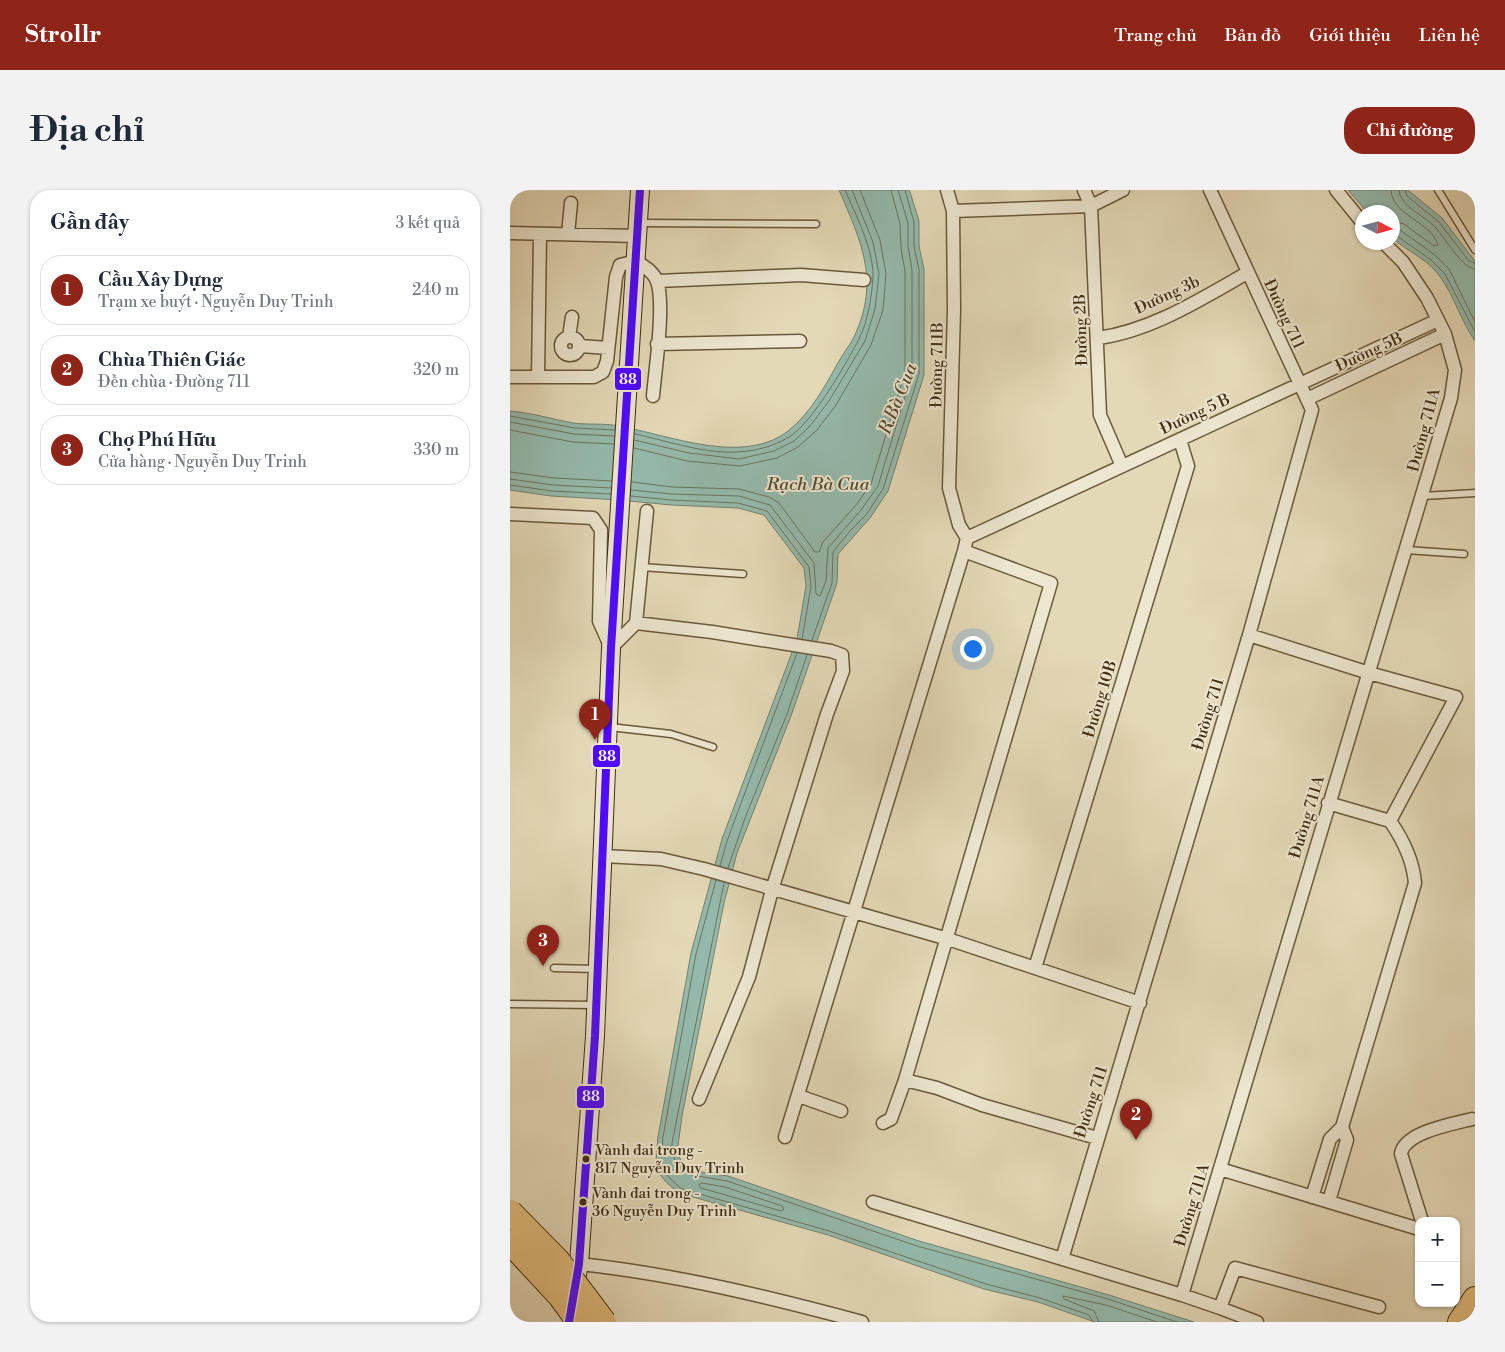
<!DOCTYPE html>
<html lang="vi">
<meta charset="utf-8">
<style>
body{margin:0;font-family:"Libre Bodoni",serif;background:#f2f2f3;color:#1f2937}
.controls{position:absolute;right:15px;bottom:15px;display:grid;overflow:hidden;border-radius:10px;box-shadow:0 1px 4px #0004}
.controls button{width:45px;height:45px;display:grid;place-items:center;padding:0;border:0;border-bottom:1px solid #e0e1e3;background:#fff;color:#1f2937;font:25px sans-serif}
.compass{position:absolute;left:845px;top:15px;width:45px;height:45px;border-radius:50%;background:#fff;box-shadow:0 1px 4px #0004;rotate:96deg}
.you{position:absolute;left:462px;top:458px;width:18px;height:18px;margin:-12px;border:4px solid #fff;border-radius:50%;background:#1a73e8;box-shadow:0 0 0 8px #1a73e833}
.badge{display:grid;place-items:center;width:32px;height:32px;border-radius:50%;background:#8f2418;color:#fff;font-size:16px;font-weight:700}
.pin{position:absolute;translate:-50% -41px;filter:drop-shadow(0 1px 2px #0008)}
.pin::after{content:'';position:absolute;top:26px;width:18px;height:15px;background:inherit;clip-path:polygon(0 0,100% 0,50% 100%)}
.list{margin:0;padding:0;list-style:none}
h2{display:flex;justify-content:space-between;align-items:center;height:65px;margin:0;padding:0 20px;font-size:21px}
h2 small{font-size:16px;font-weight:400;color:#747a83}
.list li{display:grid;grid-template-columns:32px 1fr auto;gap:15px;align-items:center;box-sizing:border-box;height:70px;margin:0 10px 10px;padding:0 10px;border:1px solid #e0e1e3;border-radius:20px}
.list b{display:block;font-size:19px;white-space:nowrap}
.list p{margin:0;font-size:16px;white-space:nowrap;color:#747a83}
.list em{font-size:16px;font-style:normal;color:#747a83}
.map{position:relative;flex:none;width:965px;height:1132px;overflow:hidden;border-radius:20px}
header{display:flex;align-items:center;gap:30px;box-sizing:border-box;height:70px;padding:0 25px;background:#8f2418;color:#fff}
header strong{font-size:24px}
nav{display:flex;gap:28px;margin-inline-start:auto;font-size:18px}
.intro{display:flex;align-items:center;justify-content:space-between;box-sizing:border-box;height:120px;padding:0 30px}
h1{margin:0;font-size:35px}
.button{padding:12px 22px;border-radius:20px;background:#8f2418;color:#fff;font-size:18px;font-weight:700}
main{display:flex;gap:30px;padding:0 30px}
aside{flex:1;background:#fff;border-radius:20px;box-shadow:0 1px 4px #0004}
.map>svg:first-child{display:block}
.water{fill:#95baad;stroke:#74826f}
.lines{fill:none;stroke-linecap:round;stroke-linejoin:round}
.shore{stroke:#6c745f;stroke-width:1}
.lane-casing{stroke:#6a593a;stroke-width:9}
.street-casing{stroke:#6a593a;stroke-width:15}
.secondary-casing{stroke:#422e11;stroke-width:20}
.highway-casing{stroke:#422e11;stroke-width:26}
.lane{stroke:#ede6d0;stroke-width:6}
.street{stroke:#ede6d0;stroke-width:12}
.secondary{stroke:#ede6d0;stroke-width:18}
.highway{stroke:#e2bc7c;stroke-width:24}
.highway-bridge-casing{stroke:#422e11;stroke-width:26;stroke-linecap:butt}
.highway-bridge{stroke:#e2bc7c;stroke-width:24}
.bus-1-casing{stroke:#ede6d0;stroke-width:11}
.bus-1{stroke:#4f0aff;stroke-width:8}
.bus-dot{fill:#422e11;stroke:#ede6d0;stroke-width:2}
.labels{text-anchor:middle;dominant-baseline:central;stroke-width:4;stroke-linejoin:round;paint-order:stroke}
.bus-label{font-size:15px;fill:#422e11;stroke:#ede6d0;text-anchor:start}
.street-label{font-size:16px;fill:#422e11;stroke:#ede6d0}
.water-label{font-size:18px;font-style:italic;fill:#534a30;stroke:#ede6d0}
.line-badge{stroke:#ede6d0;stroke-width:2}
.badge-label{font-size:14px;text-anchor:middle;font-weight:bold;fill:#fff}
</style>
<header>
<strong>Strollr</strong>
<nav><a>Trang chủ</a><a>Bản đồ</a><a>Giới thiệu</a><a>Liên hệ</a></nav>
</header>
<div class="intro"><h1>Địa chỉ</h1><a class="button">Chỉ đường</a></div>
<main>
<aside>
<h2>Gần đây<small>3 kết quả</small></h2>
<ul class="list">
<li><span class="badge">1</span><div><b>Cầu Xây Dựng</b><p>Trạm xe buýt · Nguyễn Duy Trinh</p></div><em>240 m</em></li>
<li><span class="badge">2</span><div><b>Chùa Thiên Giác</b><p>Đền chùa · Đường 711</p></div><em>320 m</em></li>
<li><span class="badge">3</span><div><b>Chợ Phú Hữu</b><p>Cửa hàng · Nguyễn Duy Trinh</p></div><em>330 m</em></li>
</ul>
</aside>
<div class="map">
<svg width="965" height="1132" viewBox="0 0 965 1132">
<rect width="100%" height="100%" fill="#e4d9b7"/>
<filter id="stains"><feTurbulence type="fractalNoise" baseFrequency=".004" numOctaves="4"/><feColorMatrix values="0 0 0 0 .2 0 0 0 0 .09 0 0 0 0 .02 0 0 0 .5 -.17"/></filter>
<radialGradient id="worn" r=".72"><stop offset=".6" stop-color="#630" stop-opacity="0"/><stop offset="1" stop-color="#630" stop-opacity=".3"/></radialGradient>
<path class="water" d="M329 0H399L400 2 409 31V56L414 79V185L378 301 360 328 328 364 327 393 281 526 227 663 214 713 172 926 167 963 173 974 184 981 218 986 409 1051 599 1105 684 1132H585L528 1112 474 1099 318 1045 169 1003C143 982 145 979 148 947L181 763 212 649 287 449 296 396 294 378 254 325 228 318 161 315 109 310 41 306 0 300V221C22 223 42 229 63 233 78 235 94 233 109 236 159 245 233 276 278 241 301 223 315 196 329 171 334 162 341 154 345 145 370 90 351 51 329 0Z
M838 0H898L932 28 965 71V151C951 131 945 108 931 88 920 71 898 61 883 49L882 22H857Z"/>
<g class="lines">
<path class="shore" d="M881 0C882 26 921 31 928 55L924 56 894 34 882 31
M889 0C890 17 916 26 926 38 935 48 952 78 965 79
M895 0 897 6 929 32 959 71 965 73
M882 39 890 40 925 65 939 79 965 132
M882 45 887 46 921 70 935 84 965 142
M0 226 65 238 105 240
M0 232 64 244 104 246
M0 240 63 252 104 254
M125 244C163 252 204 268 244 260 256 258 269 253 279 247 303 232 336 174 349 149 358 131 362 106 363 86 363 57 346 26 335 0
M124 250 179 263 229 269 264 261 284 251 300 236 319 211 355 151 365 119 369 84 363 52 342 0
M124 258 177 271 230 276 267 268 288 257 306 241 326 215 361 155 373 120 376 84 370 50 350 0
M0 282 44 288 102 291
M0 289 43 295 101 298
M122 292 162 297 229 299 259 307 269 313 305 362H309L313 352 346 315 361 294 395 182V81L391 58 390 34 381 0
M0 295 42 301 101 304
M121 300 162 304 229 306 260 315 304 373 306 404 310 406 316 391 318 358 351 320 368 296 402 183V80L398 56V33L388 0
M121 306 161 310 228 313 257 321 299 377 301 397 292 449
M302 450 322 393 323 362 340 341 356 325 373 299 409 184V80L404 56V32L395 0
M210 676 217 651 287 463
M218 678 235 628 277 524 297 465
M206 690 186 764 153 947C151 974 149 981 172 999L319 1041 476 1094 530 1108 579 1125 583 1132
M214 693 162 953V964L169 977 182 985 217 991 407 1056 598 1109 667 1132
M192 993 215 997 272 1016 274 1019 271 1021 191 998 189 995Z
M589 1132 584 1121 554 1109 553 1106 596 1115 647 1132"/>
<defs>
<path id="lane" d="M928 0 965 60
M129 33 306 34
M913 306 965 303
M896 360 954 364
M131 377 233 384
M100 537 161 544 203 557
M44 778 86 779
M0 814 85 815"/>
<path id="street" d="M437 0 443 21 444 120 439 298 449 335 457 348
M574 0 581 16 590 225 612 276
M826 0 852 32
M443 21 581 16 613 0
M0 43 128 46
M58 44 61 13
M147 91 291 85 354 90
M51 156a9 9 0 1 1 18 0a9 9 0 1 1-18 0Z
M59 147 62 127
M588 148C641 141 691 109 737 83
M147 154 290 151
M70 156 98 158
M0 187H28L30 44
M28 187H84L93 182 97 171 106 87 110 75 126 71C134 76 142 81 146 89 156 109 145 181 143 206
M797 209 935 144
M0 324 83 328 91 340 89 431 101 458 126 433 137 321
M457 348 928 130
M126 433 202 442 321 461 332 465 333 481 317 524 262 700 239 787 189 909
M739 445 859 483 946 507 880 631
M818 613 880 631C894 651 903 670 905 693L832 937 837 950 819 1011
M93 666 151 669 194 679 438 749 630 813
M525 778 678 276 670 250
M395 890 427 898 472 915 587 948
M289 906 331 921
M373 933 381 929 395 890 541 393 454 361 457 348
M275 947 454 361
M710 979 909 1039
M802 1007 820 949 832 937
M363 1012 672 1105 941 208 945 180 935 144 917 108 893 72 873 52
M912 1031 891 964C894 942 943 934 962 929
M552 1069 739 445 802 220 700 0
M69 1074C165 1084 259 1107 352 1132
M672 1105 710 1118 725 1078 869 1117
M710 1118 747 1132"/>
<path id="secondary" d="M64 1099 69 1074 85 846 101 458 130 0"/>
<path id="highway" d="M950 1132 965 1109"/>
</defs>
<use href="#lane" class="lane-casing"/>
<use href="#street" class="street-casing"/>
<use href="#secondary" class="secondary-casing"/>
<use href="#highway" class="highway-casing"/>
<use href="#lane" class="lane"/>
<use href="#street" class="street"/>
<use href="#secondary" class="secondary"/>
<use href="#highway" class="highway"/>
<defs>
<path id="highway-bridge" d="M0 1022 48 1071 94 1132
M0 1052 50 1106 69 1132"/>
</defs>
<use href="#highway-bridge" class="highway-bridge-casing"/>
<use href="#highway-bridge" class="highway-bridge"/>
<defs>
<path id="bus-1" d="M59 1132 69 1074 85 846 101 458 130 0"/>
</defs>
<use href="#bus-1" class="bus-1-casing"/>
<use href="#bus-1" class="bus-1"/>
</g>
<g class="bus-dot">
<circle cx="76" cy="969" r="4.5"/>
<circle cx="73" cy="1012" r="4.5"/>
</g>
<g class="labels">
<g class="bus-label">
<text x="85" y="960">Vành đai trong -<tspan x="85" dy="18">817 Nguyễn Duy Trinh</tspan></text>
<text x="82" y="1003">Vành đai trong -<tspan x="82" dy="18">36 Nguyễn Duy Trinh</tspan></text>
</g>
<g class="street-label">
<text transform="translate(657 105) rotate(-25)">Đường 3b</text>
<text transform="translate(774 124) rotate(65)">Đường 711</text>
<text transform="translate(571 140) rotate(-92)">Đường 2B</text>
<text transform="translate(859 162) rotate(-25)">Đường 5B</text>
<text transform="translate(427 175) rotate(-89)">Đường 711B</text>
<text transform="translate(685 224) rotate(-25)">Đường 5 B</text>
<text transform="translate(914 240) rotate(-75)">Đường 711A</text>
<text transform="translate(590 509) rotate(-73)">Đường 10B</text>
<text transform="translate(698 524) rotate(-73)">Đường 711</text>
<text transform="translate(797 627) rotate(-73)">Đường 711A</text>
<text transform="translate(581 912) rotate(-72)">Đường 711</text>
<text transform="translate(682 1015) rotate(-73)">Đường 711A</text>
</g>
<g class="water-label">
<text transform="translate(388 209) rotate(-68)">R.Bà Cua</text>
<text x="308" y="294">Rạch Bà Cua</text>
</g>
</g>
<g class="line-badge">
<rect x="104" y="177" width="28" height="24" rx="5" fill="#4f0aff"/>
<rect x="82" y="554" width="29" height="24" rx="5" fill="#4f0aff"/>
<rect x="66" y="895" width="29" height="24" rx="5" fill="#4f0aff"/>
</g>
<g class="badge-label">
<text x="118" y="194">88</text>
<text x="97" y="571">88</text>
<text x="81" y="911">88</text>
</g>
<rect width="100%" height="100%" filter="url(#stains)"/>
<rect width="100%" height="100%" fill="url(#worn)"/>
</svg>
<div class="controls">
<button>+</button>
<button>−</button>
</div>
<svg class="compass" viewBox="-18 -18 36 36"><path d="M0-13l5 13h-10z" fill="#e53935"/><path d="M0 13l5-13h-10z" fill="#747a83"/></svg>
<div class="you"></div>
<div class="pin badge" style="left:85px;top:550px">1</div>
<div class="pin badge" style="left:626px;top:950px">2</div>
<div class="pin badge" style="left:33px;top:776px">3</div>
</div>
</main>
